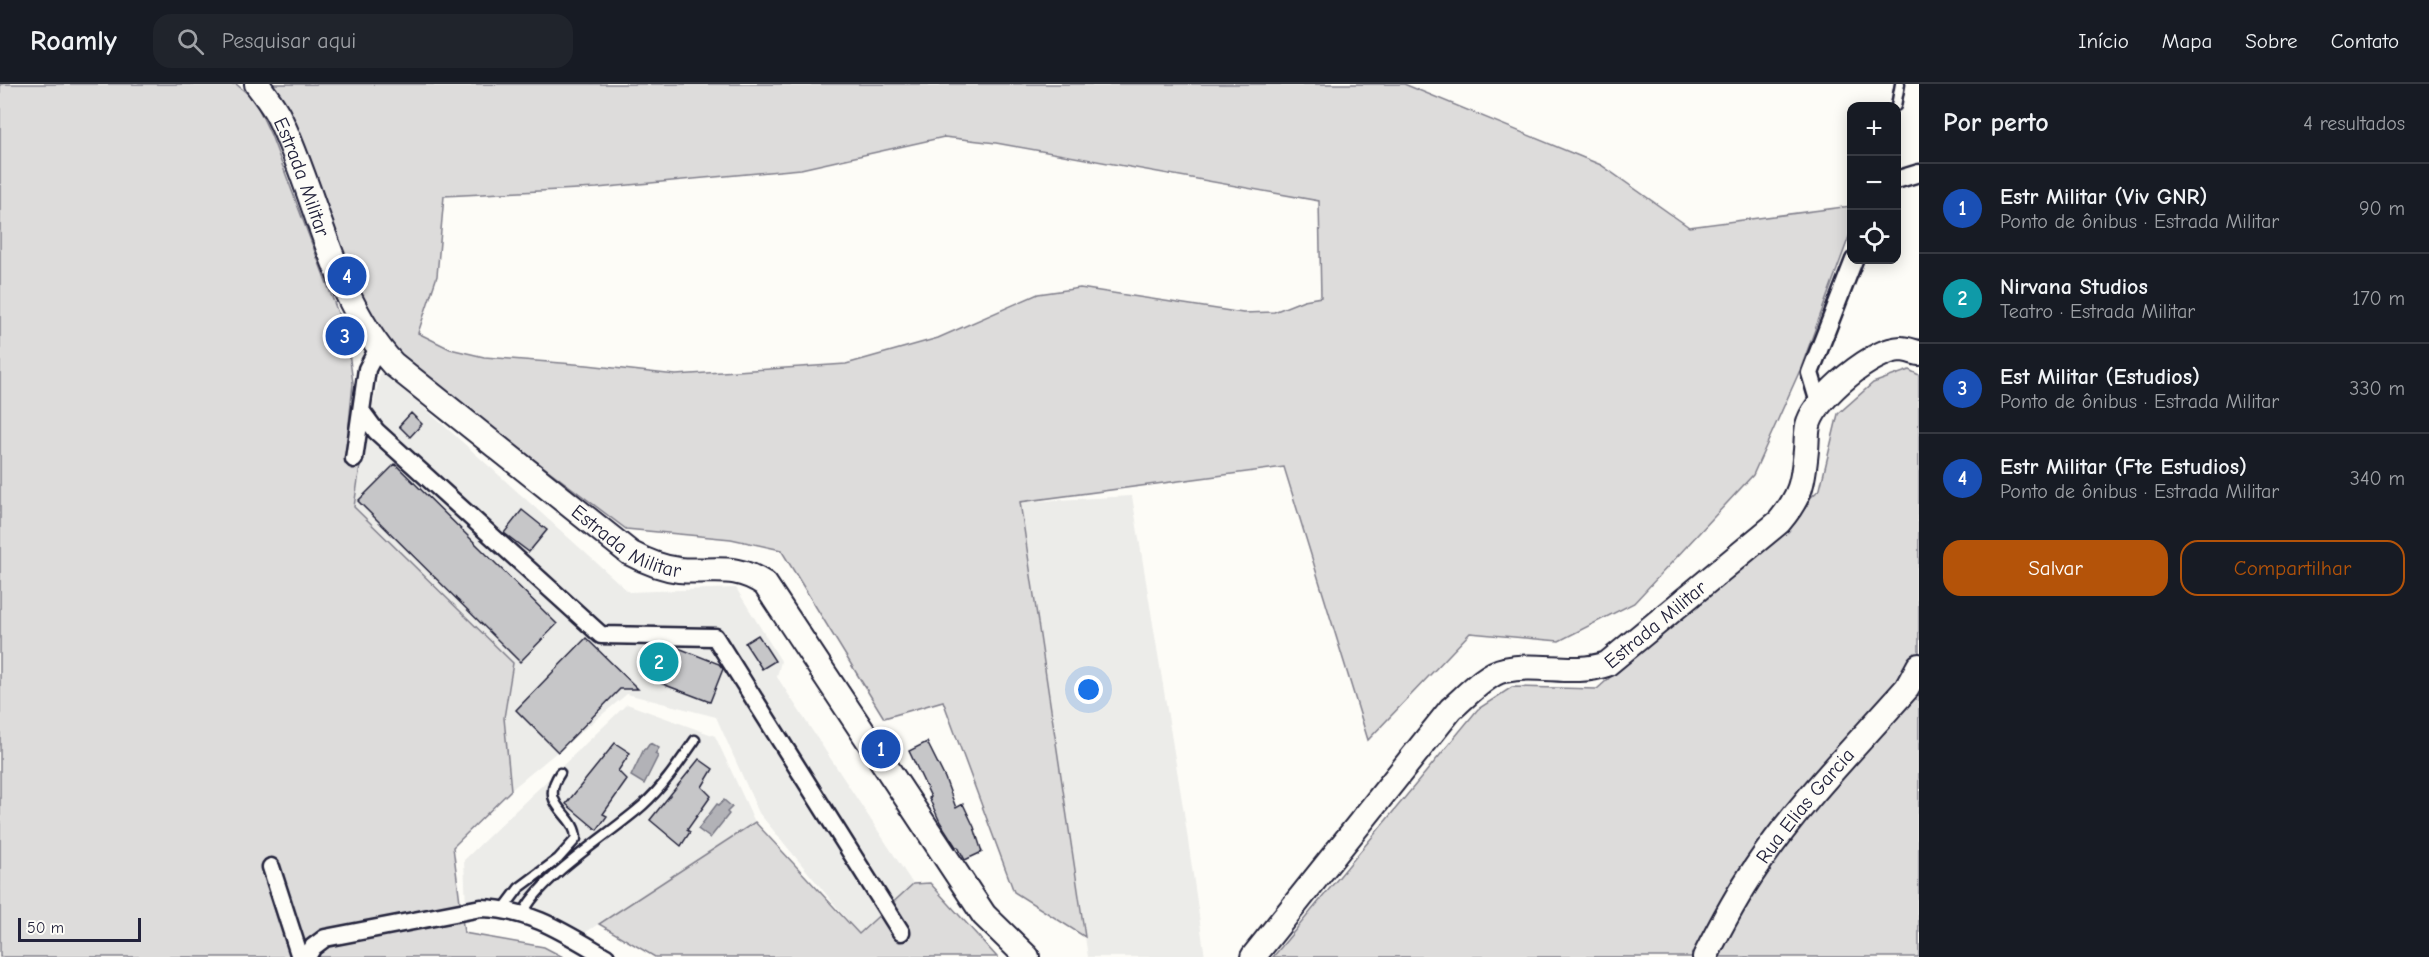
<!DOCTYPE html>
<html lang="pt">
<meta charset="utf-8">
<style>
body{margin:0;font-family:"Comic Neue",sans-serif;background:#20242c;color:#f1f3f6}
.controls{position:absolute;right:18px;top:18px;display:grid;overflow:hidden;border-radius:12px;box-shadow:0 3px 15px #0003}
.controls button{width:54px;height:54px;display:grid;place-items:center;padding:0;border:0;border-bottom:2px solid #363941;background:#171b24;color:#f1f3f6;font:30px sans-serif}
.scale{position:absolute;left:18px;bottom:15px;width:123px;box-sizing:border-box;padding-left:6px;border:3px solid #22223b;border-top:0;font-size:16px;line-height:21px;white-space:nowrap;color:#22223b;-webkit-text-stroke:4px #fdfcf7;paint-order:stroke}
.you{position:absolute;left:1089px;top:606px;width:21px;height:21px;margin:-15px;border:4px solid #fff;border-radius:50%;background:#1a73e8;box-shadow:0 0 0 9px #1a73e833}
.badge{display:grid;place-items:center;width:39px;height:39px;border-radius:50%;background:#b45309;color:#fff;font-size:20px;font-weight:700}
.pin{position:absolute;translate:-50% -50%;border:3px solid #fff;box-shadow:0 2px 6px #0006}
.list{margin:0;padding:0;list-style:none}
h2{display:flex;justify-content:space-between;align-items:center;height:78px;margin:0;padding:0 24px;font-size:26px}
h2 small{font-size:20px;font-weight:400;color:#9ea1a6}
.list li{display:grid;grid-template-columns:39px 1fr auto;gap:18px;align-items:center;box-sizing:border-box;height:90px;padding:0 24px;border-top:2px solid #363941}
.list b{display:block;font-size:22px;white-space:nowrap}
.list p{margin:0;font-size:20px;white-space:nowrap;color:#9ea1a6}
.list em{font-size:20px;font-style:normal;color:#9ea1a6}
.actions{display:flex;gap:12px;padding:18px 24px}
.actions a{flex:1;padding:14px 0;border:2px solid #b45309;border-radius:18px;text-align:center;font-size:21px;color:#b45309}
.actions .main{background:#b45309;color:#fff}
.icon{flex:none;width:33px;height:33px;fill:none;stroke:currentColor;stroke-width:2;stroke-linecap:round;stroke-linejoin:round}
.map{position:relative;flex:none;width:1919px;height:873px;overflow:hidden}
header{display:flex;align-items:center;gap:36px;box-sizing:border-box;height:84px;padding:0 30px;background:#171b24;border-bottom:2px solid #363941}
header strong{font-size:28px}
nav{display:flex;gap:33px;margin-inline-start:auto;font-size:21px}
.search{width:420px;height:54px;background:#20242c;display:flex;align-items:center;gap:15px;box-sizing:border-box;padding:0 21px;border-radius:18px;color:#9ea1a6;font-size:22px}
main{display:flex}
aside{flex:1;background:#171b24}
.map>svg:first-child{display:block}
.built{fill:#ecece9}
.green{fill:#dddcdb;stroke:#807f8b;stroke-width:1.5;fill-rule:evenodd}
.water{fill:#b2b2b7;stroke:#787885;stroke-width:1.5}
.building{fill:#c6c6c8;stroke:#22223b;stroke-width:1.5}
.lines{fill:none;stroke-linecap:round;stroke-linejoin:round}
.lane-casing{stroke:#22223b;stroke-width:13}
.street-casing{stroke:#22223b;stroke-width:21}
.secondary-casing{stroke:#22223b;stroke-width:28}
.lane{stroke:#fdfcf7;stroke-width:8}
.street{stroke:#fdfcf7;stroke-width:16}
.secondary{stroke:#fdfcf7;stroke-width:24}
.labels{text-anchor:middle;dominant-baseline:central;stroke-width:6;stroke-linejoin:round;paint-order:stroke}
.street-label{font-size:20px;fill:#22223b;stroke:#fdfcf7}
</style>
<header>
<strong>Roamly</strong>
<div class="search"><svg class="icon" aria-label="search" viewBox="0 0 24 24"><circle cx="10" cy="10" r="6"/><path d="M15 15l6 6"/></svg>Pesquisar aqui</div>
<nav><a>Início</a><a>Mapa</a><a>Sobre</a><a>Contato</a></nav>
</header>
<main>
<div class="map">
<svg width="1919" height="873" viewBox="0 0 1919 873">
<rect width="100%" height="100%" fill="#fdfcf7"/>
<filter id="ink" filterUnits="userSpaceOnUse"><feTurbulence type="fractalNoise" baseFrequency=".0167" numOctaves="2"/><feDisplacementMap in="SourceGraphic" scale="12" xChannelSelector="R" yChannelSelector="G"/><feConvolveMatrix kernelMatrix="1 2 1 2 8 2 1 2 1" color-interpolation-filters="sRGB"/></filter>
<g filter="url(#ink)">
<path class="built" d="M381 285 629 508 736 504 781 577 777 593 913 800 859 850 759 729 716 633 627 610 511 706 504 634 513 579 354 423 360 382Z
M1132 412 1184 729 1205 873H1088L1020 418Z
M627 620 715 652 755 738 580 852 466 823 464 776Z"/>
<path class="green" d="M0 0H236L254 15 271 51 347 253 353 299 345 380 360 382 354 423 513 579 504 634 511 706 453 763 464 849 544 863 563 873H0Z
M271 0H1404L1601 81 1689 143 1851 122V147L1801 284 1753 391 1634 519 1559 557 1470 549 1368 656 1284 383 1020 418 1085 853 1014 808 943 617 884 634 781 466 731 455 626 445 397 272 363 220ZM944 53 996 59 1319 117 1321 213 1304 216 1274 228 1243 229 1080 204 1038 210 938 254 846 280 676 291 587 281 484 273 450 265 418 249 437 192 444 112 597 104 801 85Z
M1909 286 1919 291V873H1273L1478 625 1512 603 1597 605 1820 405 1838 330 1873 299Z
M755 738 859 850 913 800 930 799 997 873H655L599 840Z"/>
<path class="water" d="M650 659 659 664 655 670 658 672 644 700 631 692 644 665H646Z
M724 716 732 723 727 728 729 730 710 754 698 745 717 720 719 721Z"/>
<path class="building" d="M411 329 422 340 410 353 399 342Z
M395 380 557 540 520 578 358 417Z
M522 426 547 446 529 468 504 449Z
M758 551 775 577 762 585 745 559Z
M586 554 638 605H620L558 668 516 626Z
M659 563H676L719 580 723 585 710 618 647 594Z
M927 658 945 694 956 724 963 720 974 743 982 768 965 776 958 763H956L940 738 929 714 931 713 909 667Z
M615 659 630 669 618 687 627 696 603 730 607 732 597 746 566 720Z
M699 675 713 685 702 703 711 712 687 746 690 748 681 762 650 736Z"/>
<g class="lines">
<defs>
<path id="lane" d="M1896 22 1900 0
M504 824 519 804 558 775 576 755C576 728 537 723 560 689
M523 830C538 794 612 749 643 721 664 702 679 679 695 656"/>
<path id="street" d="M1896 96 1919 89
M1819 319 1810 289 1854 176
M362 328 376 347 601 551 715 553 901 848
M354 375 367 285 378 264
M271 783 300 873
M307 873 313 863 325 854 481 824C530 825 565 849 606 873"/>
<g id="secondary">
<path id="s1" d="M257 0C264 10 272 20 278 31 317 110 332 214 393 280L630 469C645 477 662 484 679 486 713 489 734 479 765 500L984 831 1027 873"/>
<path id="s2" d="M1253 873 1451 625C1465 613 1487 589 1504 586 1539 578 1573 592 1607 580L1779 438C1801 412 1803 399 1806 366 1807 357 1806 346 1809 338 1818 312 1872 266 1901 265 1906 265 1914 268 1919 269"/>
<path id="s3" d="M1705 873C1721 841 1737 811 1757 782 1800 718 1856 662 1907 604L1919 582"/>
</g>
</defs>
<use href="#lane" class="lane-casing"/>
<use href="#street" class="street-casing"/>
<use href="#secondary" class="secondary-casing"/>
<use href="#lane" class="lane"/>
<use href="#street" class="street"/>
<use href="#secondary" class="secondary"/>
</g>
</g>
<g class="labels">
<g class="street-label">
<text stroke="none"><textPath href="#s1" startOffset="104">Estrada Militar</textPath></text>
<text stroke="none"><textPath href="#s1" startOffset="608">Estrada Militar</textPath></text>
<text stroke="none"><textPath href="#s2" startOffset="550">Estrada Militar</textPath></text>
<text stroke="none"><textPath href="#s3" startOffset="182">Rua Elias Garcia</textPath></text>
</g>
</g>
</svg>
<div class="controls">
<button>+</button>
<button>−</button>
<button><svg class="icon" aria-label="locate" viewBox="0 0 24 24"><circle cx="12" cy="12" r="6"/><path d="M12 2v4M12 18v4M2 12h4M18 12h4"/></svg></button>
</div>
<div class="scale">50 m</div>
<div class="you"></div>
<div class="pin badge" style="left:881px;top:665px;background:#1a4fb4">1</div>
<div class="pin badge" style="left:659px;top:578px;background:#0f9aa8">2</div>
<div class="pin badge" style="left:345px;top:252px;background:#1a4fb4">3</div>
<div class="pin badge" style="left:347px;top:192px;background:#1a4fb4">4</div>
</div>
<aside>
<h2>Por perto<small>4 resultados</small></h2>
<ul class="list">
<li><span class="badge" style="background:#1a4fb4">1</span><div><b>Estr Militar (Viv GNR)</b><p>Ponto de ônibus · Estrada Militar</p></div><em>90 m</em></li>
<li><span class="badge" style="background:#0f9aa8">2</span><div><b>Nirvana Studios</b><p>Teatro · Estrada Militar</p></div><em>170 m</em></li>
<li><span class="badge" style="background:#1a4fb4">3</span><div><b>Est Militar (Estudios)</b><p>Ponto de ônibus · Estrada Militar</p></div><em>330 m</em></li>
<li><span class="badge" style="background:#1a4fb4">4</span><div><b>Estr Militar (Fte Estudios)</b><p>Ponto de ônibus · Estrada Militar</p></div><em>340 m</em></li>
</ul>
<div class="actions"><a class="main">Salvar</a><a>Compartilhar</a></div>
</aside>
</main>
